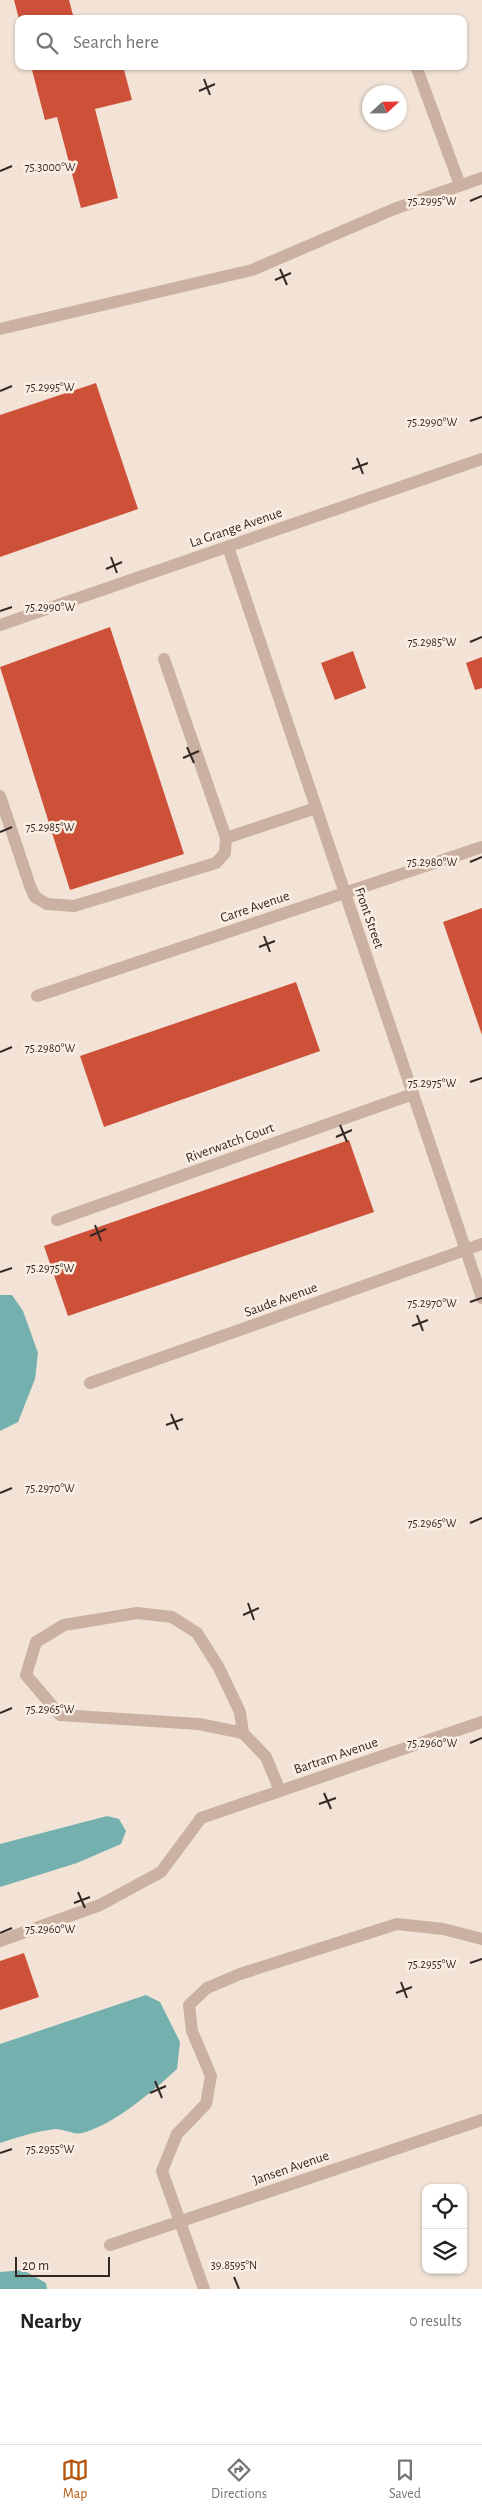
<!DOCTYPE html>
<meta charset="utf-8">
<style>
body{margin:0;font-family:"Alegreya Sans",sans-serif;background:#f2f2f2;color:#222}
.controls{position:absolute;right:15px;bottom:15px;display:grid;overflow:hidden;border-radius:10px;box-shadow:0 1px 4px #0004}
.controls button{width:45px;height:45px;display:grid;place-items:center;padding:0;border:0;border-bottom:1px solid #e0e0e0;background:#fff;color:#222;font:25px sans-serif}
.compass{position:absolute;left:362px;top:85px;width:45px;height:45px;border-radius:50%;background:#fff;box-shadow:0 1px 4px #0004;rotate:68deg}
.scale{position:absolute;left:15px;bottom:12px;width:95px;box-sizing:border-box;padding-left:5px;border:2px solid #342825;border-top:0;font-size:14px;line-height:18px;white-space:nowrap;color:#342825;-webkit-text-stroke:4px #faede2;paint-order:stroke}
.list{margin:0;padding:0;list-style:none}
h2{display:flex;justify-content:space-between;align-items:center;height:65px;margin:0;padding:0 20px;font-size:21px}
h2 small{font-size:16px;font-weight:400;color:#767676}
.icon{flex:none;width:28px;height:28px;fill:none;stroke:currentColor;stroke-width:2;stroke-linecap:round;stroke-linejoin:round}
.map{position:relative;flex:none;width:482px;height:2289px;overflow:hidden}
.search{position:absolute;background:#fff;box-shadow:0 1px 4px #0004;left:15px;right:15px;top:15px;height:55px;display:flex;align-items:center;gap:12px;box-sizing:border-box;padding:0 18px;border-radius:10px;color:#767676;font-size:19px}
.sheet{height:155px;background:#fff}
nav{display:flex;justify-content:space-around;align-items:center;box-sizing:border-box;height:70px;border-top:1px solid #e0e0e0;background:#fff;font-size:14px;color:#767676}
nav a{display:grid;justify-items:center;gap:2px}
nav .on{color:#b45309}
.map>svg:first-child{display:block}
.water{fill:#74b0ae}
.building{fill:#cd5139}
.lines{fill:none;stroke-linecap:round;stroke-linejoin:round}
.service{stroke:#cab1a2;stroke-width:12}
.minor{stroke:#cab1a2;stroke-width:12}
.ticks{fill:none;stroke:#342825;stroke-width:2}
.labels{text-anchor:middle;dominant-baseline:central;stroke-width:5;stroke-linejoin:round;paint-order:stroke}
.street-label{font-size:14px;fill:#342825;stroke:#faede2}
.ticks-label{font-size:12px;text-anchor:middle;fill:#342825;stroke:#faede2;stroke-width:5;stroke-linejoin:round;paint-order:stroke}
</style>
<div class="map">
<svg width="482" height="2289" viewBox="0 0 482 2289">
<rect width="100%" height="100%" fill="#f2e3d6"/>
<path class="water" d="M0 1295H12L23 1311 38 1353 35 1379 18 1422 0 1431Z
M107 1816 119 1819 126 1831 121 1844 77 1863 0 1887V1844Z
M146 1995 160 2002 180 2042 177 2069C153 2091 114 2125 82 2133 74 2135 64 2129 56 2129 36 2131 19 2137 0 2143V2044Z
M23 2270 46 2283 47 2289H0V2272Z"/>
<path class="building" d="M14 0H69L74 19H19Z
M31 66H123L132 100 95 109 118 198 81 208 57 117 45 120Z
M96 383 138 509 0 557V415Z
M110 627 184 854 70 890 0 667Z
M353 651 366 688 335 700 321 663Z
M482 657V688L475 690 466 663Z
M482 908V1035L443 922Z
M296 982 320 1051 104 1127 80 1056Z
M349 1140 374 1212 68 1316 44 1246Z
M24 1953 39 1997 0 2010V1961Z"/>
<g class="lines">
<path class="service" d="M416 66 460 185
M0 329 252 270 394 209 482 178
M0 796 30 886 35 897 47 904 74 906 216 863 225 853 226 838 164 659
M226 838 316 808
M243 1733 240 1712 219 1668 197 1633 172 1617 137 1613 64 1625 36 1642 26 1675 60 1715 199 1724 243 1733 266 1757 280 1791
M0 1941 100 1905 161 1872 201 1818
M204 2289 162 2171 177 2134 206 2104 211 2076 192 2031 189 2005 207 1988 240 1974 397 1924 443 1929 482 1939"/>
<path class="minor" d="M228 547 482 1298
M0 625 482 459
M37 996 482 847
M57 1220 413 1094
M90 1383 482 1244
M201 1818 482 1722
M110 2245 482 2120"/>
</g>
<path class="ticks" d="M204 79 210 95M199 91 215 84M0 171 12 166M470 201 482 196M280 269 287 285M275 280 291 273M0 391 12 386M470 421 482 417M357 458 363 474M352 469 368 463M111 557 117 573M106 569 122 562M0 611 12 607M470 642 482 637M187 747 194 763M183 758 199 751M0 832 12 827M470 862 482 857M264 936 270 952M259 947 275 941M0 1052 12 1047M470 1082 482 1078M340 1125 347 1142M336 1137 352 1130M95 1225 101 1241M90 1236 106 1229M0 1272 12 1268M470 1302 482 1298M417 1315 423 1331M412 1326 428 1320M171 1414 178 1430M166 1425 183 1419M0 1493 12 1488M470 1523 482 1518M248 1603 254 1620M243 1615 259 1608M0 1713 12 1708M470 1743 482 1738M324 1793 331 1809M319 1804 336 1798M78 1892 85 1908M74 1903 90 1897M0 1933 12 1928M470 1963 482 1959M401 1982 407 1998M396 1993 412 1987M155 2081 162 2098M150 2093 166 2086M0 2153 12 2149M234 2277 239 2289"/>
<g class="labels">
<g class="street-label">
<text transform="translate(236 528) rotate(-19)">La Grange Avenue</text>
<text transform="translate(255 907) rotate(-19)">Carre Avenue</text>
<text transform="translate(369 918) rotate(71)">Front Street</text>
<text transform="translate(230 1143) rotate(-20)">Riverwatch Court</text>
<text transform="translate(281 1300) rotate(-20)">Saude Avenue</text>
<text transform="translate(336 1756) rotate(-19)">Bartram Avenue</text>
<text transform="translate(291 2168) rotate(-19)">Jansen Avenue</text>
</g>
</g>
<g class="ticks-label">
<text x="50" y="171">75.3000°W</text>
<text x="432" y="205">75.2995°W</text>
<text x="50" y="391">75.2995°W</text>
<text x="432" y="426">75.2990°W</text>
<text x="50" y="611">75.2990°W</text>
<text x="432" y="646">75.2985°W</text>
<text x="50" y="831">75.2985°W</text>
<text x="432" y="866">75.2980°W</text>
<text x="50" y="1052">75.2980°W</text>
<text x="432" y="1087">75.2975°W</text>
<text x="50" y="1272">75.2975°W</text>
<text x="432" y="1307">75.2970°W</text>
<text x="50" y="1492">75.2970°W</text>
<text x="432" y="1527">75.2965°W</text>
<text x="50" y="1713">75.2965°W</text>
<text x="432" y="1747">75.2960°W</text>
<text x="50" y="1933">75.2960°W</text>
<text x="432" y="1968">75.2955°W</text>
<text x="50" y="2153">75.2955°W</text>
<text x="234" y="2269">39.8595°N</text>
</g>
</svg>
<div class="controls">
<button><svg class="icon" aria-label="locate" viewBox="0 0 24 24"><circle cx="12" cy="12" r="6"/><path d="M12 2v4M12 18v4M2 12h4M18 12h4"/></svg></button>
<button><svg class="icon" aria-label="layers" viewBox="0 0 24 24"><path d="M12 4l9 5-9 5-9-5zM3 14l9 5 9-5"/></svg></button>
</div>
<svg class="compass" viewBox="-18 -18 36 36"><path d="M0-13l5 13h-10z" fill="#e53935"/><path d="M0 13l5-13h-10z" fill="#767676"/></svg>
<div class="scale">20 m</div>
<div class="search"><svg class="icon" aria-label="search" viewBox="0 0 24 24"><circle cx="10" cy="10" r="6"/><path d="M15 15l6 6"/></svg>Search here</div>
</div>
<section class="sheet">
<h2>Nearby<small>0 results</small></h2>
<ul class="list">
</ul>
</section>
<nav>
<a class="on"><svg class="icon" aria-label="map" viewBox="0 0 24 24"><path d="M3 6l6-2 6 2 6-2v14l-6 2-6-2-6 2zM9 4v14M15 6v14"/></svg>Map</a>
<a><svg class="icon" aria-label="directions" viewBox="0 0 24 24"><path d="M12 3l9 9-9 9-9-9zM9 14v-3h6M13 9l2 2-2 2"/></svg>Directions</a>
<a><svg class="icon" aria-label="saved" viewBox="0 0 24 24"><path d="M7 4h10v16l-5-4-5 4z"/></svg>Saved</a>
</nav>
